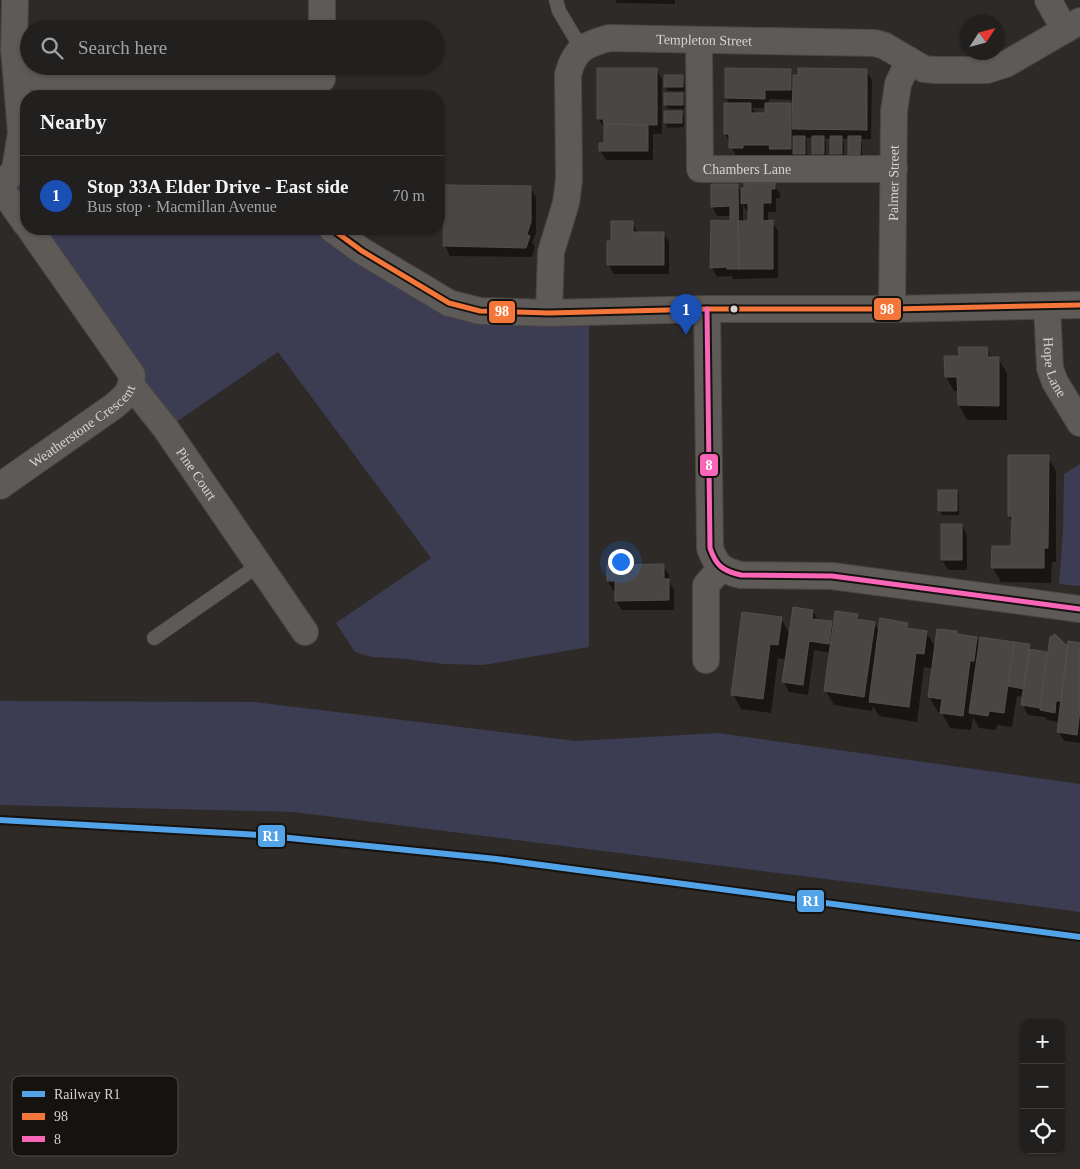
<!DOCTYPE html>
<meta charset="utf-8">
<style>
body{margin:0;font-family:Georgia,serif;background:#2e2d2b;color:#f1f3f6}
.controls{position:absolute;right:15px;bottom:15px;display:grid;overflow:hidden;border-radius:10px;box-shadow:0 1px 4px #0004}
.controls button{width:45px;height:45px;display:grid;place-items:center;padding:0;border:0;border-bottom:1px solid #3f3e3c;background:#22201e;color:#f1f3f6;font:25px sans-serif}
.compass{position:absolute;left:960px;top:15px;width:45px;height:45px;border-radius:50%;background:#22201e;box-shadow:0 1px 4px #0004;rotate:54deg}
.you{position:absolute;left:620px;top:561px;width:18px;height:18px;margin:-12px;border:4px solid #fff;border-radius:50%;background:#1a73e8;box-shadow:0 0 0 8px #1a73e833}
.badge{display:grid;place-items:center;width:32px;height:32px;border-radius:50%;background:#2563eb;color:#fff;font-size:16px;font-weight:700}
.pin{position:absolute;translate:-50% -41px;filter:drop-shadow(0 1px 2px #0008)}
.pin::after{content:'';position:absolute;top:26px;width:18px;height:15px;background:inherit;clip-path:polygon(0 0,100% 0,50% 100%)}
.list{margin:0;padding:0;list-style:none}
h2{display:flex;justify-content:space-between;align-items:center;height:65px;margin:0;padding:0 20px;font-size:21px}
h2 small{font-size:16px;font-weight:400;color:#a2a3a4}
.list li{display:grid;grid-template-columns:32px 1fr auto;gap:15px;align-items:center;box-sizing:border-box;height:80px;padding:0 20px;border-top:1px solid #3f3e3c}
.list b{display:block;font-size:19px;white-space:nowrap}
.list p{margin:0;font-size:16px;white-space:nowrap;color:#a2a3a4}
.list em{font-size:16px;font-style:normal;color:#a2a3a4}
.icon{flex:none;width:28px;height:28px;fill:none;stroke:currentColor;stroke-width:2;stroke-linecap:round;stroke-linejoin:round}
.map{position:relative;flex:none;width:1080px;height:1169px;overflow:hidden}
.search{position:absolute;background:#22201e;box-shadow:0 1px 4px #0004;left:20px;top:20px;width:425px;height:55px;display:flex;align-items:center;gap:12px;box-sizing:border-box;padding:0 18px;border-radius:28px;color:#a2a3a4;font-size:19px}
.panel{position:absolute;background:#22201e;box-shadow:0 1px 4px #0004;left:20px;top:90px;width:425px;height:145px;border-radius:20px}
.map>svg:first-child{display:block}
.green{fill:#3c3c53}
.shadow{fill:#0007;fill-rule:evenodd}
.building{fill:#4a4644;stroke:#524f4d}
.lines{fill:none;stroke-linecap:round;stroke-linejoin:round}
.lane-casing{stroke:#494544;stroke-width:15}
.street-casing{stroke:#494544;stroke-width:28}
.lane{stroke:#5d5a58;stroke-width:14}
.street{stroke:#5d5a58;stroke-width:26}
.bus-1-casing{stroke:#161210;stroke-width:9}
.bus-2-casing{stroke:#161210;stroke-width:9}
.bus-1{stroke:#f5763a;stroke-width:5}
.bus-2{stroke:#fa66b7;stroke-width:5}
.rail-1-casing{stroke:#161210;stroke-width:10}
.rail-1{stroke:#53a3e8;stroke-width:6}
.bus-dot{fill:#d9d3d0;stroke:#161210;stroke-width:2}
.labels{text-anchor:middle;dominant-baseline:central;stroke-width:5;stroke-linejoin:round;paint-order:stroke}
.street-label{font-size:14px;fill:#d9d3d0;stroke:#161210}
.key{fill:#161210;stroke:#504c4a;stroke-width:1}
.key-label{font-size:14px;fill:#d9d3d0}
.line-badge{stroke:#161210;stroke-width:2}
.badge-label{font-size:14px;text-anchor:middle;font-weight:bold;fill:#fff}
</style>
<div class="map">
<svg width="1080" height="1169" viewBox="0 0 1080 1169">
<rect width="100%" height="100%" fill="#2e2a28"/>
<path class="green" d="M17 77H86V96H26V224L0 187Z
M239 79H322L321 96H240Z
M30 229H332L449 303 589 311V647L483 665 444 664 406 659 372 657 355 652 336 623 431 558 278 352 166 429Z
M1080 464V586L1059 584 1063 531 1064 474Z
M0 701 254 702 576 741 718 733 1080 784V912L921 891 294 812 0 805Z"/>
<path class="shadow" d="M615 0H675V4L617 3Z
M656 69 662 79V134H653V160H606L600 150 605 144V128L598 119Z
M866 70 872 80 871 139H861L862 142V159H852L850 154V139H842L844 142V158H834L831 154V139H824L826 142V158H815L813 154V138H805L807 141V158L739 162 725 134V104H730L726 98 790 71 793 76ZM769 99 794 100V111L790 105H769ZM752 108H766V114H756Z
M682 76 684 80 685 91H668L666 87Z
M682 94 684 99V109H668L666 105Z
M681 112 684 117V127L668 128 665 123V113Z
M737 185 742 193 774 185 780 194V198H776V212H768V222H772L778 231V278L733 279 732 276 717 277 711 267 731 222V216H717L712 206ZM743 205 748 213H749V222H743Z
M530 187 536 197V233L532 242 535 247 532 257 450 256 445 246Z
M632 222 638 233H663L669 242V274H614L608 264 612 243Z
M986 348 992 358H998L1007 373V420H967L959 405V391H954L946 377 960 357Z
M1048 457 1056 471V562H1052L1051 583 1001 582 993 568 1013 548V523L1009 516Z
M957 491 959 495V515H942L939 510Z
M962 525 967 535V570H948L942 560Z
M663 565 669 575V581L674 590V610H622L616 601V591H613L608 581Z
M813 611 818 621 832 622 834 627 857 615 861 621 874 623 880 633 907 624 910 630 926 632 936 648 956 632 958 636 976 638 980 645 981 638 1029 645 1033 651 1049 653 1069 649 1080 644V743L1064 741 1058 731 1059 722 1047 720 1045 717 1028 715 1023 705 1024 697 1017 696 1012 727 997 725 996 730 979 728 973 717 971 730 950 728 941 712H938L929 697 933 669 924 667 917 722 879 716 873 706 872 711 834 705 825 690 831 653 814 650 808 695 789 692 784 682 787 660 778 658 771 713 741 709 733 694 781 618 790 635Z"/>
<path class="building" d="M597 68H657V125L604 124 603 119H597Z
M725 68 791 69V90H765V99L725 98Z
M798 68 867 69V130L792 129 793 75H798Z
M664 75H683V87H664Z
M664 93H683V105H664Z
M724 103H751V113H765V103H791V149H769L770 145H743V148H729V134H724Z
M664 111H682V123H664Z
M604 124 648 125V151H599V143H604Z
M793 136H805V154H793Z
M812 136H824V154H812Z
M830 136H842V154H830Z
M848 136H861L860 155H848Z
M744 183H775V189H771V203H763V221L773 220V269H739L738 221H748V203L741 204V188H744Z
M711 184H738L739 269H727V267L710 268 711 220 730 221V206L711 207Z
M444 185 531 186V222L527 234 530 236 526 248 443 246Z
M611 221H633V232H664V265H607V241H611Z
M958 347H987L988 357H999V406L958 405 957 377H945L944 356H959Z
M1008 455H1049L1048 548H1044V568H991L992 546H1011L1012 516H1008Z
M938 490H957V511H938Z
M941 524H962V560H941Z
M664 564V579H669V600L615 601V581H607V565Z
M793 607 813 610 812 619 832 621 829 644 809 641 803 685 782 682Z
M835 611 858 614 857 619 875 622 864 697 824 691Z
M742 612 782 617 778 645 770 644 763 699 731 695Z
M880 618 908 623 907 628 927 631 924 654 916 653 909 707 869 702Z
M937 629 957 631V634L977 637 974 661H970L963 716 940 713 942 699 928 697Z
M1055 634 1068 647 1061 701H1056L1055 713 1040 710 1050 637Z
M980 637 1014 642 1004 713 989 711 988 716 969 713Z
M1068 641 1080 643V710L1077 735 1057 732Z
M1014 642 1030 644 1024 689 1008 686Z
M1029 649 1047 652 1040 708 1021 705Z"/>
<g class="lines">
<defs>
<path id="lane" d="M556 0 559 11 581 48
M154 638 259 565"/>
<g id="street">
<path d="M322 0V29"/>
<path d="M1048 0 1065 30"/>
<path id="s1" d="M699 40 700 169H894"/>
<path d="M17 77 322 79"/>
<path d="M0 187 15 170 21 133 14 49 15 0"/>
<path d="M0 187 26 224"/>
<path d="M332 229 362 251 449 303 480 311 549 313 707 309H892L1080 305"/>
<path id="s2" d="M1047 307 1050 368 1055 382 1080 423"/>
<path d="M707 309 710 548C716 566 723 571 741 575L832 576 1080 609"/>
<path id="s3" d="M892 309 894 111 898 84 909 60"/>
<path id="s4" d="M549 313 551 252 566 203 569 180 568 74C575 49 584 45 609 38L875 43 885 46 924 69 935 70H987L1006 64 1080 21"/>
<path id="s5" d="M132 386 166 429 305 632"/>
<path id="s6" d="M0 486 114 406C127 395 131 392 132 375L30 229"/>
<path d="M706 660V585L721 568"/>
</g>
</defs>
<use href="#lane" class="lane-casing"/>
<use href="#street" class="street-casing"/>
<use href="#lane" class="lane"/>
<use href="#street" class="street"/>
<defs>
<path id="bus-1" d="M332 229 362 251 449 303 480 311 549 313 707 309H892L1080 305"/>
<path id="bus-2" d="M707 309 710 548C716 566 723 571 741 575L832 576 1080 609"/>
</defs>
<use href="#bus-1" class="bus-1-casing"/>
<use href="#bus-2" class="bus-2-casing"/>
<use href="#bus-1" class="bus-1"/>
<use href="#bus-2" class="bus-2"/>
<defs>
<path id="rail-1" d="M0 820 260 835 496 859 1080 937"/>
</defs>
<use href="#rail-1" class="rail-1-casing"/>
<use href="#rail-1" class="rail-1"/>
</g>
<circle class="bus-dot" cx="734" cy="309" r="4.5"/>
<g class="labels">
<g class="street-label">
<text stroke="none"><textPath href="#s4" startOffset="395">Templeton Street</textPath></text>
<text stroke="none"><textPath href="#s1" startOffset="176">Chambers Lane</textPath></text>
<text stroke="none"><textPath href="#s3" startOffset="126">Palmer Street</textPath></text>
<text stroke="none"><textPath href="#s2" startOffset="61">Hope Lane</textPath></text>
<text stroke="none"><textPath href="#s6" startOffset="102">Weatherstone Crescent</textPath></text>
<text stroke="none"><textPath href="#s5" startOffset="109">Pine Court</textPath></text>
</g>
</g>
<rect x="12" y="1076" width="166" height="80" rx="8" class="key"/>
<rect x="22" y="1091" width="23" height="6" fill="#53a3e8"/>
<rect x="22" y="1113" width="23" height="7" fill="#f5763a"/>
<rect x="22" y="1136" width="23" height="6" fill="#fa66b7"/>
<g class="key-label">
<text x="54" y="1099">Railway R1</text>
<text x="54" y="1121">98</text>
<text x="54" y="1144">8</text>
</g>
<g class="line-badge">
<rect x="873" y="297" width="29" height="24" rx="5" fill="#f5763a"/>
<rect x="488" y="300" width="28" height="24" rx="5" fill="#f5763a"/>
<rect x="699" y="453" width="20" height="24" rx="5" fill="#fa66b7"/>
<rect x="257" y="824" width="29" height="24" rx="5" fill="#53a3e8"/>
<rect x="796" y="889" width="29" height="24" rx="5" fill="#53a3e8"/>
</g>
<g class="badge-label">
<text x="887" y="314">98</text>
<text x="502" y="316">98</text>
<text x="709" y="470">8</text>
<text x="271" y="841">R1</text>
<text x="811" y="906">R1</text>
</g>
</svg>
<div class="controls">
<button>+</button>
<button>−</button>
<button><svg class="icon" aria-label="locate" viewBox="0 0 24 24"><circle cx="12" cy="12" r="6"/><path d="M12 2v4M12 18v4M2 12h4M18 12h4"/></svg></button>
</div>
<svg class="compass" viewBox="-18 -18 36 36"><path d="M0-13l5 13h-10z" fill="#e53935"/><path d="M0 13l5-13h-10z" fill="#a2a3a4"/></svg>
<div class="you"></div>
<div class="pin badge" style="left:686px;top:335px;background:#1a4fb4">1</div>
<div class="search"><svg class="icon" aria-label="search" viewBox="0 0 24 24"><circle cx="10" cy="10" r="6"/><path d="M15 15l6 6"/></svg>Search here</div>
<section class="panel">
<h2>Nearby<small></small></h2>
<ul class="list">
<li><span class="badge" style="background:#1a4fb4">1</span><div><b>Stop 33A Elder Drive - East side</b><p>Bus stop · Macmillan Avenue</p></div><em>70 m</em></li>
</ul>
</section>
</div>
